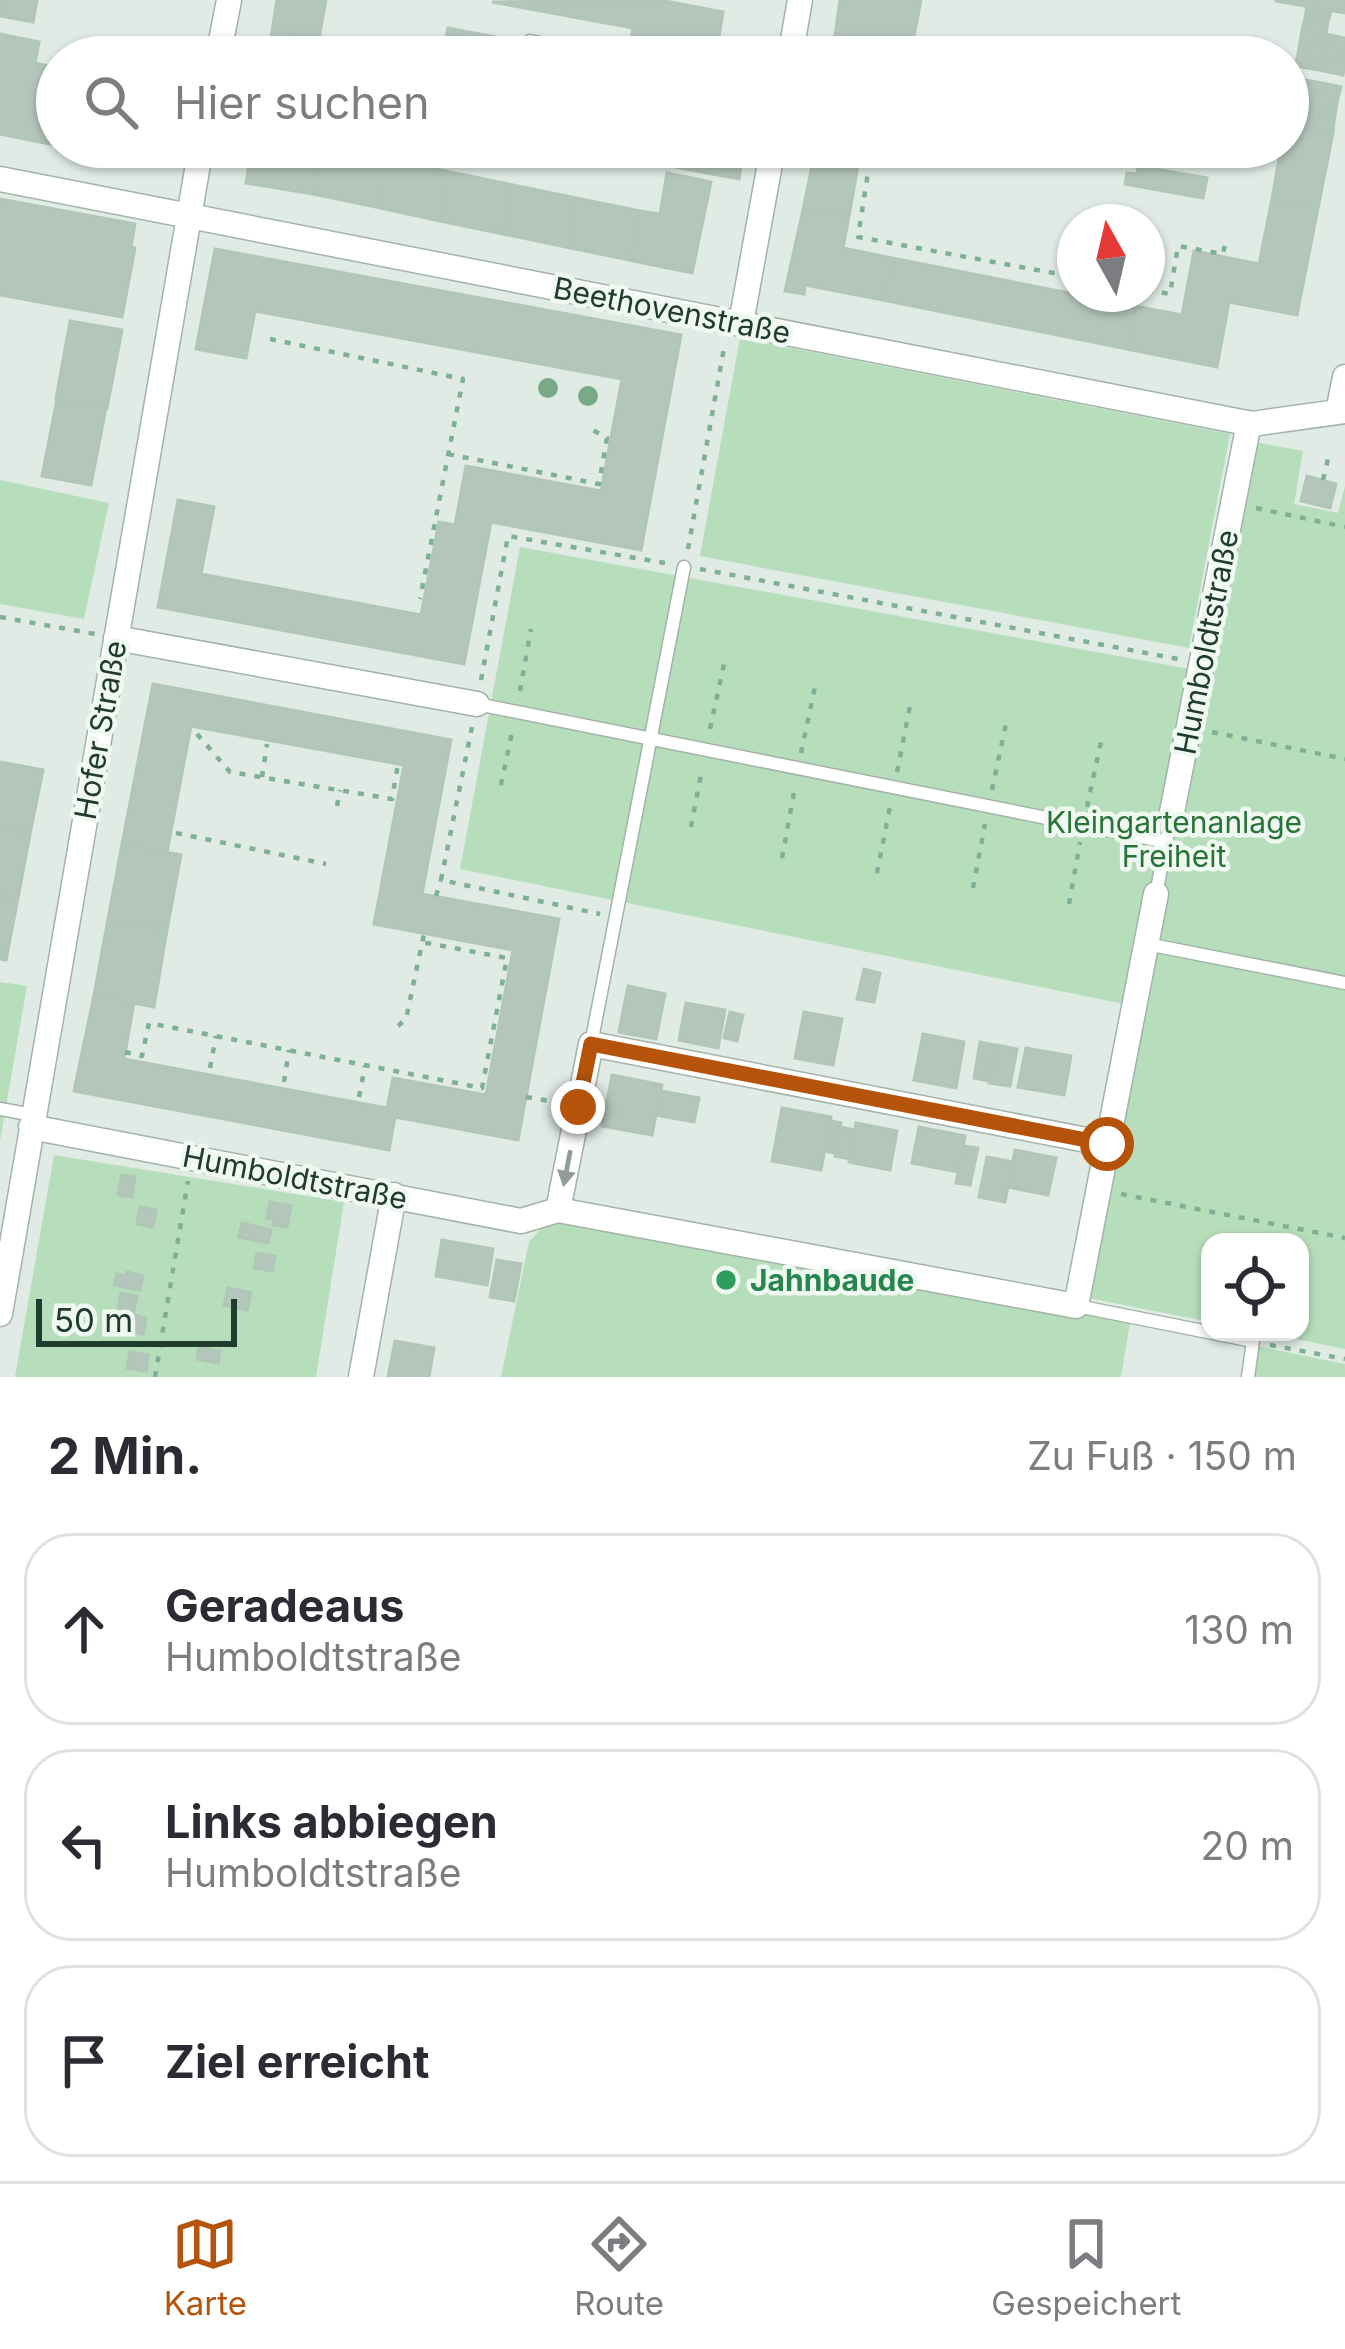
<!DOCTYPE html>
<html lang="de">
<meta charset="utf-8">
<style>
body{margin:0;font-family:Inter,sans-serif;background:#f2f2f3;color:#2b2b33}
.controls{position:absolute;right:36px;bottom:36px;display:grid;overflow:hidden;border-radius:24px;box-shadow:0 3px 9px #0004}
.controls button{width:108px;height:108px;display:grid;place-items:center;padding:0;border:0;border-bottom:3px solid #e1e1e2;background:#fff;color:#2b2b33;font:60px sans-serif}
.compass{position:absolute;left:1057px;top:204px;width:108px;height:108px;border-radius:50%;background:#fff;box-shadow:0 3px 9px #0004;rotate:352deg}
.scale{position:absolute;left:36px;bottom:30px;width:201px;box-sizing:border-box;padding-left:12px;border:6px solid #203c2f;border-top:0;font-size:33px;line-height:42px;white-space:nowrap;color:#203c2f;-webkit-text-stroke:9px #f0f8f2;paint-order:stroke}
.stop{position:absolute;width:36px;height:36px;margin:-27px;border:9px solid #b45309;border-radius:50%;background:#fff}
.stop.end{background:#b45309;border-color:#fff;box-shadow:0 3px 12px #0008}
.list{margin:0;padding:0;list-style:none}
h2{display:flex;justify-content:space-between;align-items:center;height:156px;margin:0;padding:0 48px;font-size:51px}
h2 small{font-size:39px;font-weight:400;color:#7c7c81}
.list li{display:grid;grid-template-columns:78px 1fr auto;gap:36px;align-items:center;box-sizing:border-box;height:192px;margin:0 24px 24px;padding:0 24px;border:3px solid #e1e1e2;border-radius:48px}
.list b{display:block;font-size:45px;white-space:nowrap}
.list p{margin:0;font-size:39px;white-space:nowrap;color:#7c7c81}
.list em{font-size:39px;font-style:normal;color:#7c7c81}
.icon{flex:none;width:66px;height:66px;fill:none;stroke:currentColor;stroke-width:2;stroke-linecap:round;stroke-linejoin:round}
.map{position:relative;flex:none;width:1345px;height:1377px;overflow:hidden}
.search{position:absolute;background:#fff;box-shadow:0 3px 9px #0004;left:36px;right:36px;top:36px;height:132px;display:flex;align-items:center;gap:30px;box-sizing:border-box;padding:0 42px;border-radius:66px;color:#7c7c81;font-size:45px}
.sheet{height:804px;background:#fff}
nav{display:flex;justify-content:space-around;align-items:center;box-sizing:border-box;height:168px;border-top:3px solid #e1e1e2;background:#fff;font-size:33px;color:#7c7c81}
nav a{display:grid;justify-items:center;gap:6px}
nav .on{color:#b45309}
.map>svg:first-child{display:block}
.green{fill:#b7deba}
.building{fill:#b4c6bc;stroke:#b2c5b9;stroke-width:3}
.lines{fill:none;stroke-linecap:round;stroke-linejoin:round}
.service-casing{stroke:#a2b3aa;stroke-width:15}
.minor-casing{stroke:#a2b3aa;stroke-width:27}
.path{stroke:#7eb097;stroke-width:4.5;stroke-dasharray:6 9;stroke-linecap:butt}
.service{stroke:#fff;stroke-width:12}
.minor{stroke:#fff;stroke-width:24}
.tree{fill:#7aaa85}
.oneway{fill:#909e97}
.route{stroke:#b45309;stroke-width:15}
.leisure-dot{fill:#2e9e5b;stroke:#f0f8f2;stroke-width:4.5}
.labels{text-anchor:middle;dominant-baseline:central;stroke-width:9;stroke-linejoin:round;paint-order:stroke}
.street-label{font-size:30px;fill:#203c2f;stroke:#f0f8f2}
.park-label{font-size:30px;fill:#287437;stroke:#f0f8f2}
.leisure-label{font-size:30px;font-weight:bold;fill:#27864d;stroke:#f0f8f2;text-anchor:start}
</style>
<div class="map">
<svg width="1345" height="1377" viewBox="0 0 1345 1377">
<rect width="100%" height="100%" fill="#dfebe4"/>
<path class="green" d="M740 338 1230 434 1189 648 700 556Z
M1250 441 1303 451 1294 504 1338 513 1345 486V1349L1261 1332H1300V1242H1210V1322L1078 1296 1134 1006 460 869 520 547 1206 672Z
M0 480 109 503 84 619 0 604Z
M0 982 27 986 0 1141Z
M54 1155 344 1202 316 1377H15Z
M558 1210 1131 1317 1121 1377H501L529 1242Z
M1257 1346 1345 1364V1377H1253Z"/>
<path class="building" d="M0 0H37L33 22 0 16Z
M277 0H326L319 38 272 31Z
M660 0 723 12 717 49 655 37 652 52 630 47 633 28 492 2Z
M840 0H921L910 57H832Z
M1345 0V13L1276 1V0Z
M1307 6 1331 11 1328 22 1305 18Z
M1305 18 1328 22 1326 34 1302 30Z
M448 28 500 38 496 57H442Z
M1302 30 1326 34 1324 46 1300 42Z
M272 31 319 38 316 57H268Z
M0 34 39 42 35 63 57 68 44 143 0 134Z
M1326 34 1345 38V50L1324 46Z
M1300 42 1324 46 1322 58 1298 54Z
M1324 46 1345 50V63L1322 58Z
M1298 54 1322 58 1319 70 1295 66Z
M1322 58 1345 63 1343 75 1319 70Z
M57 74V145L44 143Z
M1293 78 1317 82 1315 94 1291 89Z
M1317 82 1341 87 1338 98 1315 94Z
M1291 89 1315 94 1313 105 1289 101Z
M1315 94 1338 98 1336 109 1313 105Z
M1289 101 1313 105 1310 116 1288 112Z
M1313 105 1336 109 1334 121 1310 116Z
M1288 112 1310 116 1308 128 1288 125Z
M1310 116 1334 121 1333 133 1308 128Z
M1288 125 1333 133 1318 208 1272 199 1281 147H1288Z
M67 147H154L151 162Z
M252 147H319L313 194 246 183Z
M319 147 387 158 376 207 313 194Z
M569 147H744L739 179Z
M815 147H861L858 165 813 161Z
M387 158 450 172 440 221 376 207Z
M813 161 858 165 849 216 803 210Z
M1138 166 1207 178 1203 198 1125 184 1127 173 1137 174Z
M450 172 513 185 503 234 440 221Z
M667 173 711 182 692 273 629 260 640 211 660 214Z
M513 185 576 198 566 247 503 234Z
M576 198 640 211 629 260 566 247Z
M0 199 135 224 131 247 135 248 122 317 0 295Z
M1272 199 1318 208 1297 315 1229 302 1217 367 1127 349 1135 306 1182 315 1194 251 1259 264Z
M803 210 849 216 843 248 892 258 883 300 805 285 804 294 785 291Z
M215 249 681 335 641 550 491 522 464 664 158 607 178 500 214 507 201 574 421 615 439 522 455 525 466 466 601 491 622 379 255 311 246 358 196 349Z
M892 258 1135 306 1127 349 883 300Z
M70 321 122 330 107 408 56 399Z
M57 399 106 408 91 485 42 476Z
M1307 476 1336 484 1330 508 1301 501Z
M153 684 451 740 422 894 559 919 518 1140 395 1117 389 1150 74 1091 94 995 134 1003 124 1059 387 1108 393 1078 486 1095 513 950 374 924 404 765 191 726 167 852 122 844Z
M0 762 43 770 30 834 0 828Z
M0 828 30 834 18 898 0 895Z
M122 844 181 855 167 930 108 919Z
M0 895 18 898 6 960 0 959Z
M108 919 167 930 154 1007 94 995Z
M864 969 880 973 874 1002 857 999Z
M628 986 665 994 656 1039 619 1032Z
M686 1003 725 1010 718 1048 679 1040Z
M730 1012 743 1015 737 1041 724 1038Z
M804 1012 842 1019 833 1065 795 1058Z
M923 1034 964 1042 956 1088 914 1080Z
M980 1042 994 1045 988 1081 974 1078Z
M997 1045 1017 1049 1010 1086 989 1083Z
M1026 1048 1071 1056 1064 1095 1018 1087Z
M612 1075 662 1085 652 1135 602 1126Z
M661 1091 699 1098 694 1122 656 1115Z
M782 1108 831 1117 821 1170 772 1161Z
M831 1121 841 1123 835 1153 825 1151Z
M856 1123 897 1131 890 1170 849 1162Z
M840 1127 855 1130 850 1159 835 1156Z
M919 1127 965 1136 958 1172 912 1163Z
M963 1146 978 1148 970 1185 956 1183Z
M1015 1150 1056 1158 1048 1195 1008 1187Z
M987 1157 1013 1162 1005 1202 979 1197Z
M122 1175 135 1177 132 1197 118 1195Z
M270 1202 291 1206 287 1227 273 1225 274 1219 267 1218Z
M140 1207 156 1210 153 1227 137 1224Z
M242 1223 271 1230 268 1243 239 1237Z
M442 1240 493 1249 487 1285 436 1276Z
M257 1253 275 1256 272 1271 254 1268Z
M497 1260 521 1264 514 1301 490 1297Z
M127 1272 143 1276 140 1290 114 1285 117 1274 126 1276Z
M228 1288 251 1293 247 1310 224 1305Z
M121 1293 137 1296 134 1311 118 1308Z
M131 1314 146 1318 143 1334 128 1331Z
M395 1341 434 1348 429 1377H388Z
M199 1347 220 1351 218 1363 197 1359Z
M130 1352 148 1355 146 1371 127 1368Z"/>
<g class="lines">
<defs>
<path id="service" d="M527 57 530 41 605 57
M477 704 1167 842
M1156 894 1171 817
M1147 944 1345 983
M591 1044 684 567
M0 1109 33 1115
M1077 1306 1253 1341 1248 1377"/>
<path id="minor" d="M218 57 229 0
M790 57 800 0
M0 179 1252 424 1345 411
M741 323 773 147
M1338 412 1345 377
M116 638 477 704
M1171 817 1249 423
M31 1127 521 1221 558 1210 1076 1306 1156 894
M558 1210 591 1044 1107 1144
M0 1314 201 147
M361 1377 394 1195"/>
</defs>
<use href="#service" class="service-casing"/>
<use href="#minor" class="minor-casing"/>
<path class="path" d="M872 147 858 237 1075 277
M1147 290 1170 294 1178 246 1223 254 1225 244
M270 339 463 379 420 599
M448 454 599 484 607 438 589 428
M1323 480 1329 455
M1256 508 1345 527
M688 549 724 348
M700 569 1178 659
M0 617 95 634
M481 680 508 536 665 563
M520 691 531 629
M472 727 441 880 600 914
M710 729 724 664
M1212 732 1345 759
M197 734 230 772 392 799 398 764
M801 753 816 682
M897 772 911 701
M262 777 267 744
M501 785 512 732
M992 790 1007 719
M337 806 340 790
M1087 807 1102 737
M691 827 702 769
M176 833 326 864
M782 858 795 787
M877 873 890 807
M973 888 985 824
M436 896 441 880
M1069 904 1080 842
M398 1026 406 1019 424 934
M125 1052 142 1056 149 1023 482 1088 507 958 421 942
M210 1068 216 1036
M284 1082 289 1050
M359 1097 365 1066
M526 1097 556 1102
M1121 1194 1345 1238
M1270 1345 1345 1359
M155 1377 188 1181"/>
<use href="#service" class="service"/>
<use href="#minor" class="minor"/>
</g>
<g class="tree">
<circle cx="548" cy="388" r="10"/>
<circle cx="588" cy="396" r="10"/>
</g>
<defs><path id="oneway-solid" d="M-6-.8H1V-3.2L6.5 0L1 3.2V.8H-6Z" transform="scale(3)"/></defs>
<use class="oneway" href="#oneway-solid" transform="translate(567 1168) rotate(101)"/>
<g class="lines">
<path class="route" d="M578 1107 591 1044 1107 1144"/>
</g>
<circle class="leisure-dot" cx="726" cy="1280" r="12"/>
<g class="labels">
<g class="street-label">
<text transform="translate(672 310) rotate(11)">Beethovenstraße</text>
<text transform="translate(1206 642) rotate(-79)">Humboldtstraße</text>
<text transform="translate(100 730) rotate(-80)">Hofer Straße</text>
<text transform="translate(295 1177) rotate(11)">Humboldtstraße</text>
</g>
<g class="park-label">
<text x="1174" y="822">Kleingartenanlage<tspan x="1174" dy="34">Freiheit</tspan></text>
</g>
<g class="leisure-label">
<text x="750" y="1280">Jahnbaude</text>
</g>
</g>
</svg>
<div class="controls">
<button><svg class="icon" aria-label="locate" viewBox="0 0 24 24"><circle cx="12" cy="12" r="6"/><path d="M12 2v4M12 18v4M2 12h4M18 12h4"/></svg></button>
</div>
<svg class="compass" viewBox="-18 -18 36 36"><path d="M0-13l5 13h-10z" fill="#e53935"/><path d="M0 13l5-13h-10z" fill="#7c7c81"/></svg>
<div class="scale">50 m</div>
<div class="stop" style="left:1107px;top:1144px"></div>
<div class="stop end" style="left:578px;top:1107px"></div>
<div class="search"><svg class="icon" aria-label="search" viewBox="0 0 24 24"><circle cx="10" cy="10" r="6"/><path d="M15 15l6 6"/></svg>Hier suchen</div>
</div>
<section class="sheet">
<h2>2 Min.<small>Zu Fuß · 150 m</small></h2>
<ul class="list">
<li><svg class="icon" aria-label="ahead" viewBox="0 0 24 24"><path d="M12 20V5M6 11l6-6 6 6"/></svg><div><b>Geradeaus</b><p>Humboldtstraße</p></div><em>130 m</em></li>
<li><svg class="icon" aria-label="left" viewBox="0 0 24 24"><path d="M17 20v-9H6M10 6l-5 5 5 5"/></svg><div><b>Links abbiegen</b><p>Humboldtstraße</p></div><em>20 m</em></li>
<li><svg class="icon" aria-label="arrive" viewBox="0 0 24 24"><path d="M6 21V4h12l-3 4 3 4H6"/></svg><div><b>Ziel erreicht</b></div></li>
</ul>
</section>
<nav>
<a class="on"><svg class="icon" aria-label="map" viewBox="0 0 24 24"><path d="M3 6l6-2 6 2 6-2v14l-6 2-6-2-6 2zM9 4v14M15 6v14"/></svg>Karte</a>
<a><svg class="icon" aria-label="directions" viewBox="0 0 24 24"><path d="M12 3l9 9-9 9-9-9zM9 14v-3h6M13 9l2 2-2 2"/></svg>Route</a>
<a><svg class="icon" aria-label="saved" viewBox="0 0 24 24"><path d="M7 4h10v16l-5-4-5 4z"/></svg>Gespeichert</a>
</nav>
